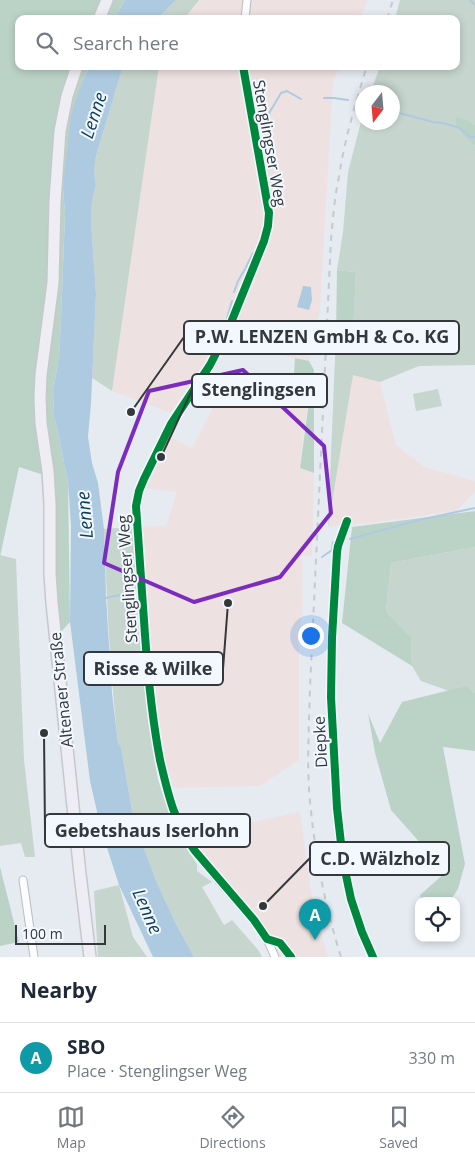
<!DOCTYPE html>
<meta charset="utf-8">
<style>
body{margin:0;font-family:"Open Sans",sans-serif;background:#f2f2f3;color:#1f2937}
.controls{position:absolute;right:15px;bottom:15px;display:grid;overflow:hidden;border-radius:10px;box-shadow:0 2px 8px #0003}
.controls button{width:45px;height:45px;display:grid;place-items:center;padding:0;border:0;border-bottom:1px solid #e0e1e3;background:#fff;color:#1f2937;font:25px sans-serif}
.compass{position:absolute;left:355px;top:85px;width:45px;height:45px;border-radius:50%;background:#fff;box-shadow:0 2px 8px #0003;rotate:196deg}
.scale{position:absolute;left:15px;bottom:12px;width:91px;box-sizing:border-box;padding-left:5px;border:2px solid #34383b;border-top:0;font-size:14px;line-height:18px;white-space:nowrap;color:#34383b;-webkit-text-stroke:4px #f2f8fe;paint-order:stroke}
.you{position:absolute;left:310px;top:635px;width:18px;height:18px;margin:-12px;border:4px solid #fff;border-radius:50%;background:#1a73e8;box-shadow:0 0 0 8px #1a73e833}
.badge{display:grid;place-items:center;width:32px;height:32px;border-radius:50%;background:#72777b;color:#fff;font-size:16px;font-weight:700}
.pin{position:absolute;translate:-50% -41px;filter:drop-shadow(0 1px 2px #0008)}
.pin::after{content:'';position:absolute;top:26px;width:18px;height:15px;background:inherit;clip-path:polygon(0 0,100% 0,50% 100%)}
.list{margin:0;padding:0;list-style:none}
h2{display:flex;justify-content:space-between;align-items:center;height:65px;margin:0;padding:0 20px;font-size:21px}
h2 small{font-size:16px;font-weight:400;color:#747a83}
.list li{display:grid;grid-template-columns:32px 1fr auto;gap:15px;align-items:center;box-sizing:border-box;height:70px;padding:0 20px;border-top:1px solid #e0e1e3}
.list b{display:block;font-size:19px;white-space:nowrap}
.list p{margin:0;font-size:16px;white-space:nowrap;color:#747a83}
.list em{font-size:16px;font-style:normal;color:#747a83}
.icon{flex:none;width:28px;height:28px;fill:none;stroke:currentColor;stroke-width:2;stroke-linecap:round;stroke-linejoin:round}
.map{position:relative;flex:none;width:475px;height:957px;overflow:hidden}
.search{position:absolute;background:#fff;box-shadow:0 2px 8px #0003;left:15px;right:15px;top:15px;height:55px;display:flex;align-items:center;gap:12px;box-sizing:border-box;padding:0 18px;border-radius:10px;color:#747a83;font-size:19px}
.sheet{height:135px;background:#fff}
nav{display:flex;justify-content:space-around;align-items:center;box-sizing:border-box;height:70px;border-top:1px solid #e0e1e3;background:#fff;font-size:14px;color:#747a83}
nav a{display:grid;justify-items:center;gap:2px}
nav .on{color:#72777b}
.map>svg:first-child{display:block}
.industrial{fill:#eee1e2}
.green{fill:#c6d5ce}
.forest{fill:#bbd3c6}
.water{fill:#aecae0}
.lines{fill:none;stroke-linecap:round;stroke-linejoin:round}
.stream{stroke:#aecae0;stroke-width:2}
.minor-casing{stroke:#b9bdc2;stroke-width:9}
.primary-casing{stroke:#c6c8cb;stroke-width:14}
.minor{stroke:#fbfcfd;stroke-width:7}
.primary{stroke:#eeedf4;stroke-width:11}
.rail{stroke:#c7c9cb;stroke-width:2;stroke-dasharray:6 6;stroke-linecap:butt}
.cycleway-casing{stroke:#f2f8fe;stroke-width:11}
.cycleway{stroke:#00873e;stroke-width:8}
.marked{fill:none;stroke:#7b2cbf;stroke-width:4;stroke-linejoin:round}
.labels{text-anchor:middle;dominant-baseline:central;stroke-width:4;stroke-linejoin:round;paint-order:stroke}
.street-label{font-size:16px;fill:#34383b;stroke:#f2f8fe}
.water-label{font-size:18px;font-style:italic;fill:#0a3c58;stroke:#f2f8fe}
.leader{fill:none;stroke:#34383b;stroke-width:2}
.callout-dot{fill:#34383b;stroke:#f2f8fe;stroke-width:2}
.callout{fill:#f2f8fe;stroke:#34383b;stroke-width:2}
.callout-label{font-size:18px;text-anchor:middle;font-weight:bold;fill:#34383b}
</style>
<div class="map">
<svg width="475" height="957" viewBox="0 0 475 957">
<rect width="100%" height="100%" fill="#e6ebf1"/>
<path class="industrial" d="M199 0H368L360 19H184Z
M159 66H339L333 84 320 309 309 361 221 342 209 356 171 413 112 391Z
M353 374 380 382 396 445 425 467 475 481V492L456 511 371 523 328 527Z
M221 392 298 398V401L308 403 299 468 314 474 312 556H302L303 606 299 633V760L260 786 166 788 157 741 140 527 166 526 177 492 146 488 170 437 192 448Z
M300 812 313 906 328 957H274L238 899 186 836Z"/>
<path class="green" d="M176 0H199L184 19H157Z
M400 0H475V125L469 121 459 131 475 146V365L419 366 380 382 353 375 328 527 336 334 353 335 356 272 337 270 343 232 348 172 362 118V122H392V92H371L380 66H456V19H395Z
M123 66H159L112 391 92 378 96 294 91 222 92 201 96 185 94 171 96 156Z
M438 389 442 406 416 411 413 394Z
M140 526 136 599 146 703 158 780 177 835 197 864V871L212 882 202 887 224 925 232 920 259 951 262 957H194L175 922 157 883 134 822 121 747 118 743C110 672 107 601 104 529Z
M475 547V693L466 686 449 691 421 681 412 666 411 637 386 611 391 563Z
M0 555 16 559 24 760 35 857H25L21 843 0 846Z
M119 885 133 937 147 957H98L94 891Z"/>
<path class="forest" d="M0 0H125L114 19H19V66H90L82 82 63 188 65 214 61 320 59 357 53 391 54 417 58 432 68 483 70 622 59 634 55 596 53 478 19 467 0 557Z
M456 117 469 121 475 125V146C467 138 453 130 456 117Z
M337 270 356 272 353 335 336 334Z
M295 358 309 361 314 370V473L300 468 309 402 308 374 294 373Z
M475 511V547L391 563 386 611 411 637 412 666 342 623 352 527Z
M466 686 475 693V751L443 747 465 864 458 889 450 901H421L420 895 446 872 391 810 375 753 368 713 380 743 402 702Z
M0 867 19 942 0 946Z"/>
<path class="water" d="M125 0H176L157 19H114Z
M90 66H123L96 156 94 171 96 185 92 201 91 222 96 294 91 403 88 437 92 463 98 483 104 529 106 597 112 693 118 743 121 747 134 822 157 883 175 922 194 957H153L119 885 101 829 90 781 70 622 71 525 68 483 58 432 54 417 53 391 59 357 61 320 65 214 63 188 71 115 82 82Z
M303 286 311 287 312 300 309 310 297 307Z"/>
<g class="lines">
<path class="stream" d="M470 0 475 5
M324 98H334L348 100
M392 111 433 122 443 123 460 128 470 137H475
M258 132 281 93 287 91 301 99
M246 267 253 253
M234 292 238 281 245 269
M227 318 232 301
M350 539 419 520 475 508
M322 557 332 550 333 542
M106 598C115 595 125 595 135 592"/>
<defs>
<path id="minor" d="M245 19 247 0
M243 66 269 213 268 226 264 241 228 330 210 365 171 424 144 479 139 491 136 506 149 692 156 739 167 791 176 819 187 840 219 881 254 920 267 939 275 957
M347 521 338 546 337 552 332 638 331 697 337 808 343 861 351 899 362 932 373 957
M23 880 34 957"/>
<path id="primary" d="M99 19 107 0
M77 66 67 96 60 131 55 201 53 283 41 375 40 398 41 423 48 471 50 504V574L52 603 80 874 90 957"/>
</defs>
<use href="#minor" class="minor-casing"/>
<use href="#primary" class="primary-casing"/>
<use href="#minor" class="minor"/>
<use href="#primary" class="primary"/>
<path class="rail" d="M387 19 393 0
M341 957C326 909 316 860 311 811 306 770 309 729 310 688L331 239C333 220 334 201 338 182 344 142 355 104 367 66"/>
<defs>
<path id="cycleway" d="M243 66 269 213 268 226 264 241 228 330 210 365 171 424 144 479 139 491 136 506C139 549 142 592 145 635 148 677 152 718 160 760 168 794 174 822 195 851L254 920 267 939 280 943 291 957
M347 521 338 546 337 552 332 638 331 697 337 808 343 861 351 899 362 932 373 957"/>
</defs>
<use href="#cycleway" class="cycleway-casing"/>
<use href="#cycleway" class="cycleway"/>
</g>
<path class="marked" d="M243 370 324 446 331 513 280 577 194 602 104 563 118 472 149 391Z"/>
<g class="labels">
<g class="street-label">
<text transform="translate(270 143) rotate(80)">Stenglingser Weg</text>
<text transform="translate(127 579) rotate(-94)">Stenglingser Weg</text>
<text transform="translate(61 690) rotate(-96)">Altenaer Straße</text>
<text transform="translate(320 742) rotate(-93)">Diepke</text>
</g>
<g class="water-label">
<text transform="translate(93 115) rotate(-72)">Lenne</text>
<text transform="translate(84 515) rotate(-95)">Lenne</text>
<text transform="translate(148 911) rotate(66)">Lenne</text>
</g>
</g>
<path class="leader" d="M131 412L184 337M161 457L192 390M228 603L223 669M44 733L45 830M263 906L310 858"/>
<g class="callout-dot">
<circle cx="131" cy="412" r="5"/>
<circle cx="161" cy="457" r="5"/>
<circle cx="228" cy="603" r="5"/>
<circle cx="44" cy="733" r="5"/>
<circle cx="263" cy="906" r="5"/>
</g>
<g class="callout">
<rect x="184" y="321" width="275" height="33" rx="5"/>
<rect x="192" y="374" width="135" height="33" rx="5"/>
<rect x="84" y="652" width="139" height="33" rx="5"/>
<rect x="45" y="814" width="205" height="33" rx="5"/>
<rect x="310" y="842" width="139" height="33" rx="5"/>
</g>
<g class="callout-label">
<text x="322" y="343">P.W. LENZEN GmbH &amp; Co. KG</text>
<text x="259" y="396">Stenglingsen</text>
<text x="153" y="675">Risse &amp; Wilke</text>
<text x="147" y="837">Gebetshaus Iserlohn</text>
<text x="380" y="865">C.D. Wälzholz</text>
</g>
</svg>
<div class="controls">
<button><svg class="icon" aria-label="locate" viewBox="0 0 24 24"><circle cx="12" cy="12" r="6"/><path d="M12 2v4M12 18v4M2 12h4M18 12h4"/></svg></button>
</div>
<svg class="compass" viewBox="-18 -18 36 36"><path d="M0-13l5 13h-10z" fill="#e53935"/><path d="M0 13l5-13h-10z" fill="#747a83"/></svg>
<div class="scale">100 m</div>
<div class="you"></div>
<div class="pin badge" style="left:315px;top:940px;background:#0f9aa8">A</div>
<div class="search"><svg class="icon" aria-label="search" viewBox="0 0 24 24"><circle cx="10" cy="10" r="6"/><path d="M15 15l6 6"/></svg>Search here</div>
</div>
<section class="sheet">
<h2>Nearby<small></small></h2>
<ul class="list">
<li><span class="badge" style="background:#0f9aa8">A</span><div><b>SBO</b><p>Place · Stenglingser Weg</p></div><em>330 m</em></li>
</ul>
</section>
<nav>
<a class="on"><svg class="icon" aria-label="map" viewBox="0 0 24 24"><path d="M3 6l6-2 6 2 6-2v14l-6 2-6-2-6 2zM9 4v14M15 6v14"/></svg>Map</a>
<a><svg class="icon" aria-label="directions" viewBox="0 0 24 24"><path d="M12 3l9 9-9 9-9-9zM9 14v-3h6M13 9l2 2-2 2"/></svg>Directions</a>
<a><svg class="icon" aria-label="saved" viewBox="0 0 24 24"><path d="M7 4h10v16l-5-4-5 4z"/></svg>Saved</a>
</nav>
